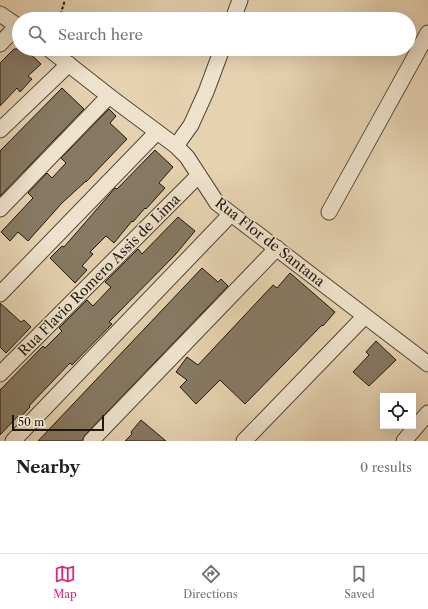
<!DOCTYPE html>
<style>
body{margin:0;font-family:"Libre Caslon Text",serif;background:#f6f6f6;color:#202124}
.controls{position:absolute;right:12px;bottom:12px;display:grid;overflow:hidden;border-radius:0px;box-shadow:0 4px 16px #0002}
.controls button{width:36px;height:36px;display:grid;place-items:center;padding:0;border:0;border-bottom:1px solid #e0e0e0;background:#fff;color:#202124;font:20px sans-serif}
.scale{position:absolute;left:12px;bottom:10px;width:92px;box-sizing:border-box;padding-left:4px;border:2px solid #20180e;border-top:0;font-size:11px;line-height:14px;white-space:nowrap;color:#20180e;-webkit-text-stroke:3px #efe2cc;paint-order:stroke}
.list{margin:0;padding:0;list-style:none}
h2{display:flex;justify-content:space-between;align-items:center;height:52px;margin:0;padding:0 16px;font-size:17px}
h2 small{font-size:13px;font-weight:400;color:#757577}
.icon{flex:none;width:22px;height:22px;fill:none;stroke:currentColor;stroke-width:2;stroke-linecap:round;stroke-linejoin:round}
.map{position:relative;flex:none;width:428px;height:441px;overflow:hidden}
.search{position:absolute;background:#fff;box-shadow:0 4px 16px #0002;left:12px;right:12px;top:12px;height:44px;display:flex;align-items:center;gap:10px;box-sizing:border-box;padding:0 14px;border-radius:22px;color:#757577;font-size:15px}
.sheet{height:112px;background:#fff}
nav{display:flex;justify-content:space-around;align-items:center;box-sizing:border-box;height:56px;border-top:1px solid #e0e0e0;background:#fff;font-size:11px;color:#757577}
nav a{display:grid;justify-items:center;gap:2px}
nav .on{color:#db2777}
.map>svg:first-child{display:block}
.building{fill:#877963;stroke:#20180e}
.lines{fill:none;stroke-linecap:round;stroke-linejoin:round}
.minor-casing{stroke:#524637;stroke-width:17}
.path{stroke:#20180e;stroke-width:2;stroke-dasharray:3 2;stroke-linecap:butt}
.minor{stroke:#efe2cc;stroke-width:15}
.labels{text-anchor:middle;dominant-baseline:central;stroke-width:3;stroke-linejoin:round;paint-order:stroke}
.street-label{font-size:14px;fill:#20180e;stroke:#efe2cc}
</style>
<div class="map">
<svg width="428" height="441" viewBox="0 0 428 441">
<rect width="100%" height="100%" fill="#e6d2b1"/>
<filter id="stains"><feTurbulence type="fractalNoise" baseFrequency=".005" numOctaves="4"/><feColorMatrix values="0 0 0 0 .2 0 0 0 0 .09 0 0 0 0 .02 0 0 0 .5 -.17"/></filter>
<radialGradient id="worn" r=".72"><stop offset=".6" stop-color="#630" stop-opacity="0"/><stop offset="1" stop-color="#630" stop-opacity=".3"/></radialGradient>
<path class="building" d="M14 49H25L41 64 28 76 32 79 20 92 17 88 0 106V63Z
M62 88 84 109 0 196V151Z
M109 109 116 116 110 123 127 139 86 182V181L62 203 28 241 18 232 10 241 1 232 33 198 28 193 47 173 52 178 66 163 61 158Z
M155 150 173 167 159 183 165 188 146 209 145 208 133 222 132 221 114 243 106 236 90 252 93 254 82 266 87 270 75 283 50 258 62 246 64 247 77 232 115 188 117 189Z
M178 217 195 231 175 255 109 322 112 324 72 365 70 363 29 406 30 407 20 418 18 416 0 435V390L43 346 45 348 62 331 59 328 87 300 93 306 111 287 105 282 138 249 142 254Z
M202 268 218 282 221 279 228 286 85 435 82 441H38Z
M290 273 335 312 323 326 322 325 245 404 220 380 196 404 180 387 187 380 176 372 187 357 198 365 273 285 277 288Z
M0 303 21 322 24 320 31 327 6 353 0 347Z
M376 341 396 360 369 386 353 372 369 355 366 352Z
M141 420 166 441H125L132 434 131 432Z"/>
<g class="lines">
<defs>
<path id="minor" d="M0 14 19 27
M233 19 240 0
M0 44 17 26
M49 49 109 96 176 146 187 157 217 203 428 364
M0 130 69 64
M176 146 191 125 206 92 222 49
M0 209 109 96
M329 212 428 33
M0 294 157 132
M0 374 199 175
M13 441 231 214
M91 441 277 248
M244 441 365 316
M404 441 428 413"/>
</defs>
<use href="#minor" class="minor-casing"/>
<path class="path" d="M59 19 65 0"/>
<use href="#minor" class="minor"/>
</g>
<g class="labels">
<g class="street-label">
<text transform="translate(270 242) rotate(38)">Rua Flor de Santana</text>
<text transform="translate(99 275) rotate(-45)">Rua Flavio Romero Assis de Lima</text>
</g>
</g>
<rect width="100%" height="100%" filter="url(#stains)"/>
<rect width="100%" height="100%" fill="url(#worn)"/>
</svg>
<div class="controls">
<button><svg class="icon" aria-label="locate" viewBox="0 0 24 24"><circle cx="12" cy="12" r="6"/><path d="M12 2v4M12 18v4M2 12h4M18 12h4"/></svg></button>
</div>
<div class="scale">50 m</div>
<div class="search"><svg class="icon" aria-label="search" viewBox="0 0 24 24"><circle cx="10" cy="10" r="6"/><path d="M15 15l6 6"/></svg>Search here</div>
</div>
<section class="sheet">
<h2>Nearby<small>0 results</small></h2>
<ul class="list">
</ul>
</section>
<nav>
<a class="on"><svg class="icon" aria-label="map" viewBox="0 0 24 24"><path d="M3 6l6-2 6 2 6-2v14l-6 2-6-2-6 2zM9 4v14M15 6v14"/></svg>Map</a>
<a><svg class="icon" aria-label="directions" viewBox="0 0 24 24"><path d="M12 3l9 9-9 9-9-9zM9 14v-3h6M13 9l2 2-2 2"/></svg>Directions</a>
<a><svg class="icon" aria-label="saved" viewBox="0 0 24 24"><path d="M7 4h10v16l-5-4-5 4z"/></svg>Saved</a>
</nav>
